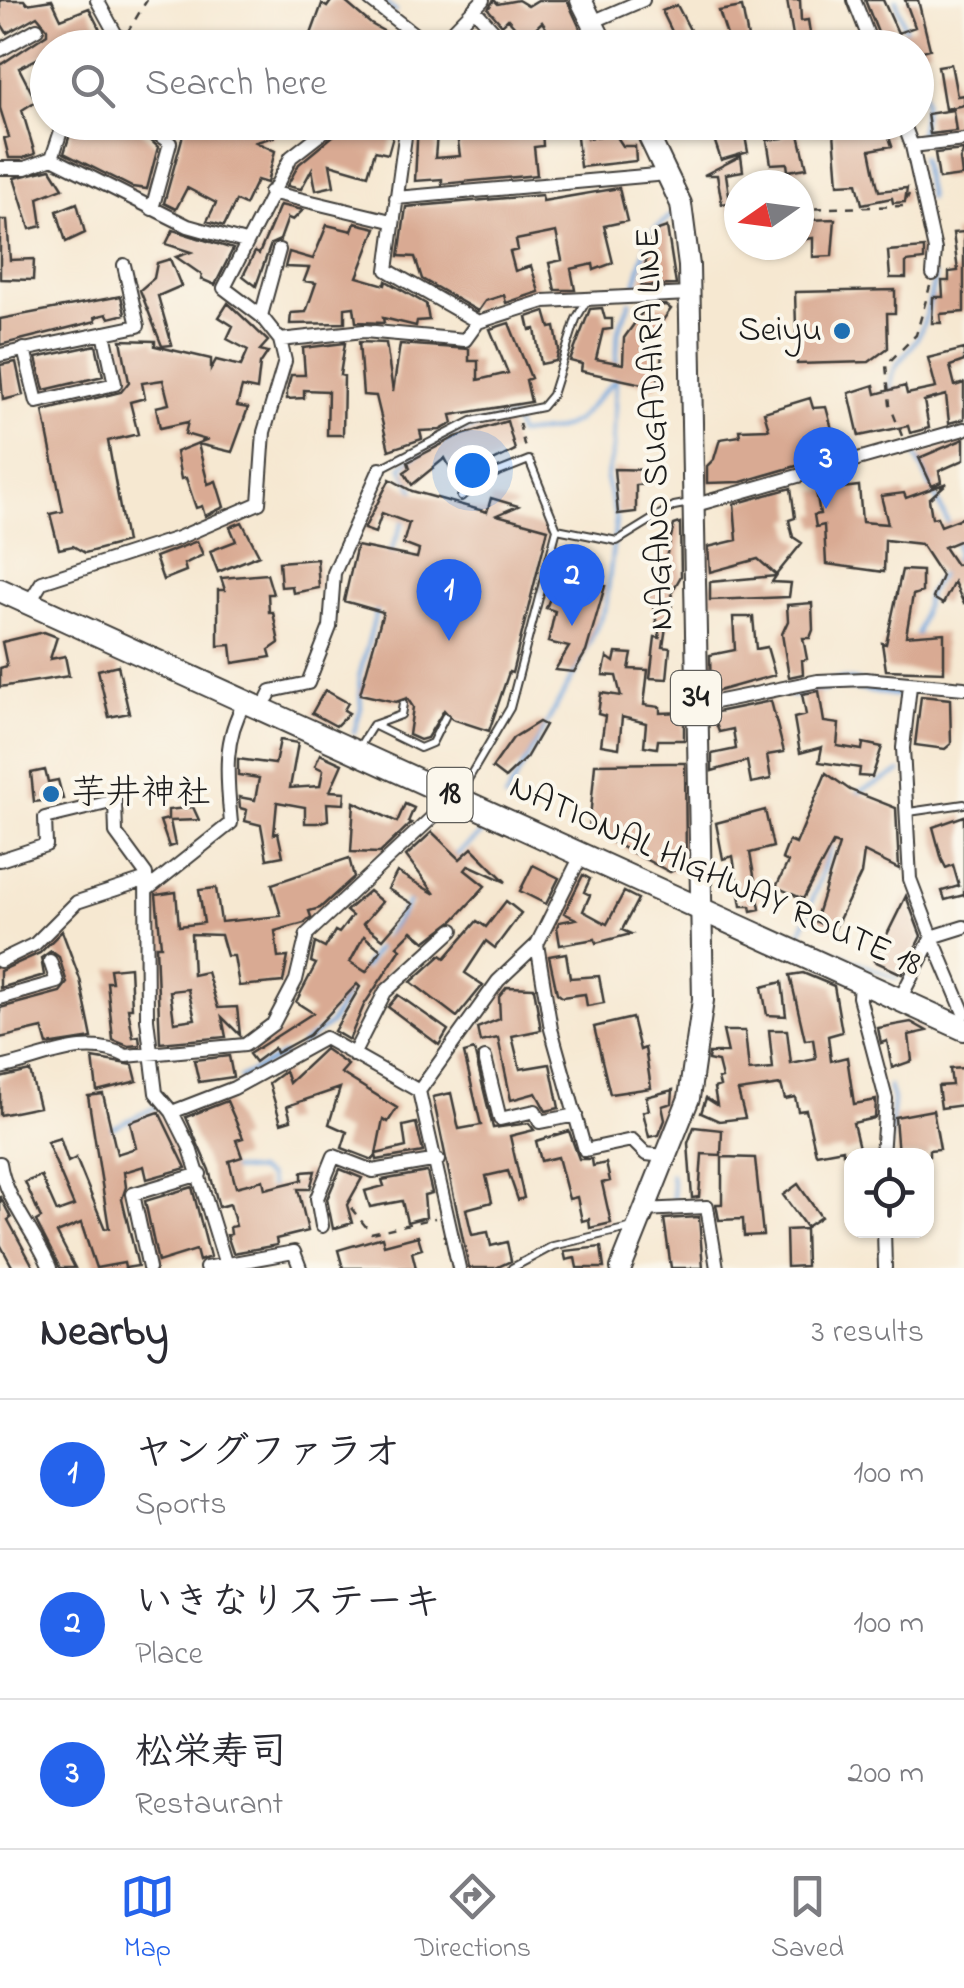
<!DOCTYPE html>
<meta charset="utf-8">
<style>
body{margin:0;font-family:"Indie Flower","Klee One",sans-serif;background:#f2f2f3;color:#2b2b33}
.controls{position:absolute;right:30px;bottom:30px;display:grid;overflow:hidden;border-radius:20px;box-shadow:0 2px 8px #0004}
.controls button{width:90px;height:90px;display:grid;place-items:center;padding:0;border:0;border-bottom:2px solid #e1e1e2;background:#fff;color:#2b2b33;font:50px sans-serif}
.compass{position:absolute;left:724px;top:170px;width:90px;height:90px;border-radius:50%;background:#fff;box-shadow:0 2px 8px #0004;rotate:256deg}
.you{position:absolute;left:472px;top:470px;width:35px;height:35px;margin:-25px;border:8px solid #fff;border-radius:50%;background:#1a73e8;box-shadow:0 0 0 15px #1a73e833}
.badge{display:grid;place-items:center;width:65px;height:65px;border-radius:50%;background:#2563eb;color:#fff;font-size:32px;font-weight:700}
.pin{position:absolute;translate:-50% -82px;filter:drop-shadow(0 2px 5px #0008)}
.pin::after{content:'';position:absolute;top:52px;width:35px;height:30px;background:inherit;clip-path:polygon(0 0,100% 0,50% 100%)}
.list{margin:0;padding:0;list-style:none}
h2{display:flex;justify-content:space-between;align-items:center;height:130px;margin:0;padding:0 40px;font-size:42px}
h2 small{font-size:32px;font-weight:400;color:#7c7c81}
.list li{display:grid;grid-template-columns:65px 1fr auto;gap:30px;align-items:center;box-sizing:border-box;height:150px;padding:0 40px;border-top:2px solid #e1e1e2}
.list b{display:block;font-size:38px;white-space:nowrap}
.list p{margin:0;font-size:32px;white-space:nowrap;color:#7c7c81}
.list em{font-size:32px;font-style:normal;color:#7c7c81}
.icon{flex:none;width:55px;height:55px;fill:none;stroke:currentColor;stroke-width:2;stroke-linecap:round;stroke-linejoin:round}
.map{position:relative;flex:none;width:964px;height:1268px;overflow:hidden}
.search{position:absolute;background:#fff;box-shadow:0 2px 8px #0004;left:30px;right:30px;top:30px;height:110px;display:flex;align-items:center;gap:25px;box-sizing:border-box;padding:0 35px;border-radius:55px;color:#7c7c81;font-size:38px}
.sheet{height:580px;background:#fff}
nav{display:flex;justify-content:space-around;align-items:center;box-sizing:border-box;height:140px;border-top:2px solid #e1e1e2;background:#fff;font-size:28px;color:#7c7c81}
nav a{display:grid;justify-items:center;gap:5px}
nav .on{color:#2563eb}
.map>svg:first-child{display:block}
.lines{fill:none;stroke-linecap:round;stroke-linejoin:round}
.stream{stroke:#6fa5dd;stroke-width:4}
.canal{stroke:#6fa5dd;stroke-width:12}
.building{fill:#d9aa93;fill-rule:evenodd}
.lane-casing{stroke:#3d3b37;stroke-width:10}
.street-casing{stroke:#3d3b37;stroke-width:16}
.primary-casing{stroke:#3d3b37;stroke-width:24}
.highway-casing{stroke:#3d3b37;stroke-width:26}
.path{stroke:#3d3b37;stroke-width:2.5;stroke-dasharray:8 8;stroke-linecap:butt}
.lane{stroke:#fff;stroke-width:6}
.street{stroke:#fff;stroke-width:12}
.primary{stroke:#fff;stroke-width:20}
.highway{stroke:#fff;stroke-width:22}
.poi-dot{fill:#1f6fb2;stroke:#fbf7ec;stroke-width:4}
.labels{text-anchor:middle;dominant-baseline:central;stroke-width:8;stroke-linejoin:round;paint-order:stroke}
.shield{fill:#fbf7ec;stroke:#5f5e5a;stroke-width:2.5}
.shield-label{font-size:32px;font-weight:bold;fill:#1c1c1c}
.poi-label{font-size:35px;fill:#1c1c1c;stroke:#fbf7ec;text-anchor:end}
.street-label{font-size:35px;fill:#1c1c1c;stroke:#fbf7ec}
</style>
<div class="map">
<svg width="964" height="1268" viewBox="0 0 964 1268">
<rect width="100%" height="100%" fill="#fbf7ec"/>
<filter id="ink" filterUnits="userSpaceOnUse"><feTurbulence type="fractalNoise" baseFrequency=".01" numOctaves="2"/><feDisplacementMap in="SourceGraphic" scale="20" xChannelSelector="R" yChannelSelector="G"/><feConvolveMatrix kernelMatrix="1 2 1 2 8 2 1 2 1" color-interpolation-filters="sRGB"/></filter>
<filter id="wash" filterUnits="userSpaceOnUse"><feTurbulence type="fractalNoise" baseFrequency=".0048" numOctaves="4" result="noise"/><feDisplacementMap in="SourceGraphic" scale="40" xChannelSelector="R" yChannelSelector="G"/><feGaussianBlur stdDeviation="2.25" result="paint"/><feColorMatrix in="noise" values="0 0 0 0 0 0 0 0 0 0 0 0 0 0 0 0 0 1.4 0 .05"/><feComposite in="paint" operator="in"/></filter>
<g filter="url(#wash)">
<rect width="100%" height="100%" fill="#f6e8d1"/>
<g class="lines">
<path class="stream" d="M381 0 396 12
M896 0 907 34
M916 63 925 101 919 139
M588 122 627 136
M921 158 929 198
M633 293 649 234 674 213
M616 367 618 331 630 302
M890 394C892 358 902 364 917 338 927 320 930 296 935 276
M915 454 950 527
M412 496 414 490 401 467C424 446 483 418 514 419L518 434 556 430 576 421 616 379
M389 557 404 519
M951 563 957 557 956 540
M916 638 928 594 944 569
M354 732 361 708 359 677 378 605
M857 793 900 772
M505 799 579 665 606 606 616 520 606 479 613 450 616 381
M831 846 800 936 897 979
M454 857 488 828
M360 973 411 899
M301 1045 330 1024 347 994
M240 1078 284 1054
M889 1086 893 1099 889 1156
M110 1129 160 1105
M228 1169 258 1171 268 1177 272 1191
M671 1174 674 1204"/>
<path class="canal" d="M792 692 841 683 906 693"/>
</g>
<g id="blocks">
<path class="building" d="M0 0H24L27 4 52 0 61 19 89 8 101 32 61 48H48V53L19 68 36 101 22 110 35 154 23 158H9L4 138 9 137 0 108V65L47 34V28L37 16 7 33 0 22Z
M332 0H343L371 24 414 48 313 45 315 39 310 37 322 4 327 7Z
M494 0 498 4 518 0 528 6 538 0H567L589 48H559L542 22 525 38 508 19 502 25 488 9Z
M787 0H800L801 21 808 20 812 46 795 48Z
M865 0H883L898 33 915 27 905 0H918L930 49 916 53V48H884Z
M677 5 690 30 686 32 692 48H680L662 11Z
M742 7 750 48H731L719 11Z
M951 64 957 96 964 95V105L945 109 938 66Z
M953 110 956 131 930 134 927 114Z
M74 122H131L158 147 147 189 132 187 64 153Z
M201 122H270L274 137 256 142 275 151 267 183 257 180 245 205 236 201 224 226 207 221 216 203 187 188 176 209 164 203 186 124 202 126Z
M350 122H383L371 130 393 136 388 154 375 151 368 175 330 164 334 186 316 190 312 169 301 189 287 186 299 164Z
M418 122H471L470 136 491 134 490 122H531L532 131 542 130 543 146 534 147 537 175 442 184V179L415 181ZM437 134H457L460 156 435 158Z
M780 122H796L807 168 788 171 787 163 771 164 767 140 783 138Z
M815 122 885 125 892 146 870 150 876 179 879 191 907 188 905 202 893 203 892 198 862 204 857 183 838 184 834 133H814Z
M723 125 726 140 745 136 748 152 721 160 712 133Z
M586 126 587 138 606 135 617 137 623 146H635L636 161 580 167 576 127Z
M964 150 960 159 962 176 939 179 935 153Z
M741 156 743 171 726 174 730 202 739 201V211L731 212 728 203 722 204 717 175H704Z
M51 169 63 188 38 198 42 226 30 229 14 178Z
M619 188 627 221 604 226 613 263 594 270 593 264 571 269 575 290H555L549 263 562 260 556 232 516 240 518 250 510 252 515 271 531 266 539 292 506 303 504 295 485 301 478 311 422 279 415 257 399 256 406 207 542 195 543 201Z
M77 203 85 233 66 242 57 211Z
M280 205 303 210 293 220 288 218 280 240 271 244 256 286 243 276 255 252 259 254Z
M808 212V220L835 219 832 256 813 257V238L799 240V213Z
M0 220H7L10 260 34 259 33 280 0 279Z
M355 223 376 228 357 277 385 285 386 281 426 304 429 320 417 321 416 326 383 318 384 323 356 322 354 307 345 308V323L290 324 291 313 306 312 316 283 304 281 309 268 285 267 289 252 313 259 327 225 352 231Z
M667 227 676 285 641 286 652 232Z
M173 230 233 249 215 285 201 279 202 275 176 257 191 252 166 244Z
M964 232V312L940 314 941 323H932L933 297H943L942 281H949V272L958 271 953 233Z
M924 248V260L906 262V278H890L888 251Z
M170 259 181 286 158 296 172 345 162 346 140 290 154 278 157 263Z
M895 290V313H887L888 348 869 362 797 364 795 292Z
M121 296 125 314 109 318 107 314 95 317 96 321 0 345V319Z
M228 303 268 341 260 350 268 352 260 364 257 390 242 387 237 406 248 408 232 452 198 444 208 484 216 481 224 507 205 516 202 506 196 508 186 478 181 479 176 452 206 440 185 434 188 422 160 428 156 407 169 404 163 380 142 383 145 398 130 402 138 434 108 441 126 542 85 553 73 546 59 549 50 514 63 511 43 411 121 392 129 382 121 340 155 341V346L211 359V369L216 360 241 366 248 350 227 339 233 326 219 317Z
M666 305 671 309 642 349 662 355 657 387 581 371 582 364 570 361 590 309 602 308 605 319H612V329L603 330 596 359 623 364 624 338 647 306Z
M545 311 550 328 555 327 559 350 556 361 541 364 535 329 530 330 527 317Z
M509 323 531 378 526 380 531 402 451 415 453 423 440 430 420 431 422 439 389 450 376 396 363 395 359 342 386 343 393 392 400 344 469 349V361H478V380L508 373 490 329Z
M345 343 340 375 344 376 343 435H327L328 391 304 390V398L287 399V390L291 375H305L303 348Z
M96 345 103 376 44 390 36 358Z
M964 349V361L950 366 955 386 964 383V419L949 423 946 395 924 401 929 428 910 433 908 426 859 436 849 393 874 385 876 394 905 386 907 394 936 388 928 358Z
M16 362 23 395 3 400 0 365Z
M810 398 813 408 826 407 835 440H840L841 453 741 482 707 483V466L714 459 720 439 740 436 739 430 769 429 764 412Z
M507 421 515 450 491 462 455 477 445 458 412 485 404 472 410 468 408 462 456 437Z
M964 439V460L939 471 941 482 932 486 919 458Z
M614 469 652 470V484L636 485V512L618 514Z
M390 479 412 491 487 512 491 498 518 506 497 515 548 529 512 673 509 672 489 731 452 719 444 710 427 738 420 740 409 735 413 707 407 698 396 702 360 694 383 612 344 601 356 549 357 546 417 558 419 550 403 544 409 523 382 513 375 533 364 529Z
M947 483 929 499 932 518 937 517 941 526 964 517V539L944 547 956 565 964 563V604L954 582 943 604 933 598 942 576 921 544 885 540 884 572 826 564 824 525 816 527 814 515 820 514 816 491 859 486 862 522 888 524 881 496 904 493 906 498Z
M791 488 795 518 789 520 793 537 802 543 776 575 758 559 710 572 708 547 737 540 734 504Z
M242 522 259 555 218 572 210 551 236 541 230 527Z
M680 523 681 576 672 592 671 627H666L663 647 670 648 667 679 650 678 655 637 660 638 653 606 644 598 658 590 674 525Z
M197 541 203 555 184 564 186 571 163 580 155 557Z
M317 559 319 588 293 593 292 586 281 587 279 562Z
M902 570 922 571V592L913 595 906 636 944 633V672L886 670 882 643 886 644Z
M267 574 273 594H268L269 612H273L279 643 269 650 271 657 233 663 231 645 218 646V590H225L221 578Z
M559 576 605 586 586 652 574 672 555 670 569 647 548 642 555 611 546 608Z
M776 576 772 582 791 583 789 597 710 600V582Z
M812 603 813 630 810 638H803L807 659 802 660 803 674 789 677 782 634 788 621 787 605Z
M733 617H753L756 649 767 647 775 675 711 693 710 655 735 650Z
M44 632 57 637 50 659 65 656 69 676 0 687V668L7 666 2 642Z
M616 653 632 654 629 669 648 670 644 705 660 707V713L684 712V740H658L657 748 644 746 646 723 622 717 619 748 601 745 605 716 598 714 601 693 621 696 616 676 603 675 607 657 614 662Z
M118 665 129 713 109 717 98 670Z
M325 690 348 703 344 710 349 713 336 726 312 713Z
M819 691 824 722 839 724 837 746 862 750 863 743 882 747 872 777 859 776 860 768 819 762 822 747 800 753 794 718 806 715 802 694Z
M921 696 950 699 951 744 945 749 915 745Z
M771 701 784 752 767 755 771 779 751 783 747 761 712 771V754L736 749 733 729 719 732 712 713Z
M539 722 545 725 526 758 505 778 492 768 513 738Z
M280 740 298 743 290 788 320 786 323 770 315 766 320 754 342 764 330 791 345 792 344 804 327 803 328 820 317 823H305V807L277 802 274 834 278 833 283 856 267 859 261 825 245 821 247 810 240 808 239 797 255 800 259 778 238 775V759L275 764Z
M669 763H685L686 856V864L670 872 589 830 595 764Z
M45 770 48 782 58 780 63 799 34 802 31 773Z
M826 773 850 790 896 808 899 869 864 852 861 874 834 930 815 921 839 845 833 843 803 899 776 887 788 862 782 859 789 841 796 844Z
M354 802 397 822 405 804 414 808 408 822 411 823 380 853 351 852Z
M193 807 199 820 170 821 175 845 169 847 160 821 168 819V810Z
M765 810 773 847 750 853 760 909 751 911 750 906H741L733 856 723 859 716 823Z
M964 816V895L945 900 942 891 959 886 953 865 946 868 942 860 933 827Z
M432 832 460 859 472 848 506 882 469 865 465 870 485 886 454 920 425 942 412 931 397 946 401 949 364 1005 349 1040 334 1031 360 987 357 984 309 1035 276 1053 274 1048 255 1062 249 1054 313 1013 296 1002 316 964 311 962 315 943 325 948 335 931 339 933 352 916 346 911 369 891 382 902 363 924 383 939 413 904 388 889 397 872 435 894 406 856ZM364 936 381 950 366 972 350 962Z
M349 858 354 877 320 908 309 911 311 917 304 923 275 931 278 958 288 957 283 982 239 986 234 956H227L221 935 191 934 193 975 207 972 218 1008 237 1007 240 1035 222 1017 226 1037 160 1043 156 946H161L156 895 176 892 179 926 204 923 199 890 216 888 221 922 281 916 272 884ZM188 989 195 1019 174 1022 170 991Z
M533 865 559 878 546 904 520 891Z
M583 875 590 879 584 892 590 895 583 911 607 924 624 892 638 899 622 930 631 934 596 943 595 939 560 945 557 927 559 922 576 919 564 913Z
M906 896 921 936 902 974 874 961Z
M506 901 521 913 495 948 486 941 465 973 483 985 457 1017 411 982 441 955 445 958 477 921 486 927Z
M62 931 80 979 92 1038 47 1045 42 1028 0 1038V1008L60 992 67 983 59 957 51 951 41 958 44 975 0 988V971L40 953Z
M566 953 570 978 599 976 604 1003 587 1006 585 994 562 997 557 993 549 956Z
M130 967 132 1008H128L133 1037 139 1036 140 1045 128 1046 113 1040 107 982H112L110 969Z
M803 973 834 986 842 1032 828 1036 831 1061 847 1057 854 1104 876 1100 875 1118 853 1123 859 1148 843 1153V1149L816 1154 806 1110 798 1111 795 1097 785 1099 781 1085 738 1091 745 1118 719 1121 701 1113 706 1098 717 1105 714 1088 720 1086 718 1079 722 1078 718 1062 708 1060 709 1053H728L723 1031H745L749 1071 773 1069 769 1030H787L791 1064 816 1059 813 1039 805 1040 790 975Z
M782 982 786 1016 767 1015 762 987Z
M507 987 534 988 541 1030 512 1036 520 1069 550 1064 559 1108 546 1111 536 1093 511 1100 498 1038 480 1042 477 1028 500 1019 499 997Z
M398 995 448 1030 439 1045 388 1007Z
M632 1018 640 1050 645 1048 651 1088 610 1094 594 1027Z
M911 1022 927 1031 909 1035 912 1061 892 1068 887 1041 881 1043 878 1028Z
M325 1049 348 1065 341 1073 397 1108 388 1122 383 1119 376 1154 406 1147 403 1126 416 1123 423 1152 377 1160 376 1155 373 1160 342 1148 347 1132 329 1124 340 1088 287 1106 291 1120 281 1123 269 1083 285 1071 289 1083Z
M474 1050 493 1128 529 1123 534 1130 510 1136 524 1198 518 1200 508 1171 486 1176 492 1202 466 1209 472 1235 488 1232 491 1246 507 1242 511 1261 496 1268H469L433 1097 451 1093 459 1129 481 1125 464 1053Z
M229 1056 233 1077 199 1082 194 1060Z
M93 1058 133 1065 137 1081 97 1091Z
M964 1068V1105L941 1108 938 1086 952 1085 950 1069Z
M30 1071 39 1107 0 1115V1078Z
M673 1090 672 1103 662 1106 665 1120 659 1135 649 1137 643 1112 649 1110 646 1097Z
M103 1094 117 1154 136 1148 130 1122 159 1112 186 1168 147 1179 144 1166 124 1172 126 1187 122 1199 138 1266 125 1268 124 1263 96 1268 81 1223 57 1233 75 1268H60L36 1221 41 1218 25 1182 41 1176 57 1212 74 1206 47 1142 60 1138 68 1162 76 1158 105 1229 109 1228 88 1096Z
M227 1101 243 1138 236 1140 242 1157 229 1161 236 1187 263 1180 265 1189 302 1180V1172L315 1171 310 1189H298L308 1231 276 1239 277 1245 233 1253 227 1235 231 1234 230 1227 236 1226 230 1204 219 1207 209 1170 186 1117Z
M933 1110 940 1149 929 1150V1156L898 1155 895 1117Z
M694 1127 722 1130 721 1155 702 1154 699 1197 692 1198 688 1143Z
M569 1131 579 1159H592L593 1166 606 1163 610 1181 602 1183 611 1223 590 1228 589 1219 582 1221 577 1197 569 1199 558 1157 541 1161 536 1141Z
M722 1157 755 1158 763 1235 744 1236 743 1219 719 1220 716 1204H722Z
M340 1169 362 1178 347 1205 352 1223 333 1229 327 1199Z
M427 1172 432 1193 424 1195 426 1217 407 1222 402 1201 370 1207 365 1191 384 1186 382 1180Z
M798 1184 821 1217 806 1227 783 1195Z
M192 1187 210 1257 199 1261 196 1250 158 1262 145 1201Z
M0 1196 11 1218 8 1220 34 1268H13L0 1244Z
M699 1217 703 1268H671L664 1219Z
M805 1229 806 1266 787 1267 786 1230Z
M418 1236 422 1249 412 1252 416 1268H343L338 1250 382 1237 384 1245Z
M601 1247 604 1268H577L575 1258 566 1260 564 1251Z"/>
</g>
</g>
<g filter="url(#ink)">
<use href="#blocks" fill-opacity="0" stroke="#3d3b37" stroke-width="2.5"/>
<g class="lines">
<defs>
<path id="lane" d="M381 468 472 421 542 407 552 395 576 319 587 300
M557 529 617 541 674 506 690 503
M373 725 420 748 432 743 445 717
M359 747 373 725 401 715 403 704
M460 793 510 708 557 529 529 460 481 479 461 497
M909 812 964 804
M512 1268 553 1246 633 1227"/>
<path id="street" d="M97 0 120 42 116 48
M370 0 432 48
M854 0 873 48
M474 9 509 48
M592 22 643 0
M436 48 483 0
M0 50 37 29
M141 122 170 143 152 209
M407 122 387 270 478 322
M601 122 648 134 714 122
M903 122 912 146 964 140
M912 146 935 250 933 274
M52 158 188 226 245 242
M0 168H25L52 158 64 122
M270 192 391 221
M396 198 667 174
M261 316 279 250
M280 340 364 331 465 340 478 322 544 301 689 294
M24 349 37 402 115 384 104 333
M0 355 138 326 124 265
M692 506 964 429
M29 603 42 582 178 538 259 503 264 432 285 361 280 340 261 316 224 288 291 157 336 122
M910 686 903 748 910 879 932 937 964 927
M268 697 271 691 308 683 330 627 334 573 380 469
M696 706 818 681 865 679 964 688
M0 860 46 845 45 818 115 801 116 833 146 874 147 1019 156 1093 172 1112 190 1148 225 1262
M148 889 231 823C227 780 222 740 245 702
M537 944 551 1029 585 1150 632 1140 646 1154 664 1156
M0 961 35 944 77 902 147 879
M860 981 859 997 886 1099 882 1156
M0 998 57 982 50 961
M900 999 932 937 964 1013
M353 1055 385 992 453 930
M485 1058 500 1119 535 1111 540 1122 576 1115
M0 1068C42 1060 86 1034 126 1056L245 1045 273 1024 296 980 307 934 454 797
M419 1091 459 1268
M172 1112 234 1088 325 1038 419 1091 498 981 537 944 582 854
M0 1163C5 1199 35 1232 50 1268
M642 1210 707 1207 717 1268
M322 1226 317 1198 334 1156 373 1171 438 1160
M884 1230 885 1268
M149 1268 133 1194 200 1174
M206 1268 294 1252 300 1268"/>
<path id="primary" d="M581 0 605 48
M621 1268 689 1098 703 1000 689 266 681 204 642 122"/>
<path id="highway" d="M0 590 964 1029"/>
</defs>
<use href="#lane" class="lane-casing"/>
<use href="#street" class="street-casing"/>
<use href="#primary" class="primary-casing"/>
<use href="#highway" class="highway-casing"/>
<path class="path" d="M127 33 147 0
M799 209 904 206 909 194
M519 423 525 449
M902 436 890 405 886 365 916 335 930 286
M351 1208 371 1233 435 1218"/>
<use href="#lane" class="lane"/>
<use href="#street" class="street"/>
<use href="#primary" class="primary"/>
<use href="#highway" class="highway"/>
</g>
</g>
<g class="poi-dot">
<circle cx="842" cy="331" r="10"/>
<circle cx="51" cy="794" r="10"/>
</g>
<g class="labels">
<g class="shield">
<rect x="671" y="671" width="50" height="54" rx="8"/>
<rect x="427.5" y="768" width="45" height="54" rx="8"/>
</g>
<g class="shield-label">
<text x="696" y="698">34</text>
<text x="450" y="795">18</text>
</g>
<g class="poi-label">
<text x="822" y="331">Seiyu</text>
<text x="71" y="794" text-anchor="start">芋井神社</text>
</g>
<g class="street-label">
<text transform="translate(656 429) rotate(-92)">NAGANO SUGADAIRA LINE</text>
<text transform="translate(715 877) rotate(24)">NATIONAL HIGHWAY ROUTE 18</text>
</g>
</g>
</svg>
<div class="controls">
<button><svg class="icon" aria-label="locate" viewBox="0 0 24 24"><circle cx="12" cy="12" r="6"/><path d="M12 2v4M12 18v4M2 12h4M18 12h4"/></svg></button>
</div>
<svg class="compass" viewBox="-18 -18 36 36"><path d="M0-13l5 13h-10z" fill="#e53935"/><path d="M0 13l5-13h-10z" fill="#7c7c81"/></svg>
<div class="you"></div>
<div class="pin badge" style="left:449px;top:641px">1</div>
<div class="pin badge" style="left:572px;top:626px">2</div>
<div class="pin badge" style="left:826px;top:509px">3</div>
<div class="search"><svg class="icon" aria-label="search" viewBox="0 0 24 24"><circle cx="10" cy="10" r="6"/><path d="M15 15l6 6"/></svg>Search here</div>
</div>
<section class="sheet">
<h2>Nearby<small>3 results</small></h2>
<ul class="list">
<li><span class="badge">1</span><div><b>ヤングファラオ</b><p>Sports</p></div><em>100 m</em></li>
<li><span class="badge">2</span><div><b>いきなりステーキ</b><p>Place</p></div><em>100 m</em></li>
<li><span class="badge">3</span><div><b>松栄寿司</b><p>Restaurant</p></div><em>200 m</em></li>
</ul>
</section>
<nav>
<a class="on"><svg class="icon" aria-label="map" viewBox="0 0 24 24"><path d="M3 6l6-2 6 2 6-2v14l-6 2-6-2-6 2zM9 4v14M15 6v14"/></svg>Map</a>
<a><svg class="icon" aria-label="directions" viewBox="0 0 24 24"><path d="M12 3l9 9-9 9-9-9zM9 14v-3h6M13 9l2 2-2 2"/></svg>Directions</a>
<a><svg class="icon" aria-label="saved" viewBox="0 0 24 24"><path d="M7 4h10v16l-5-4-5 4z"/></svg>Saved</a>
</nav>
